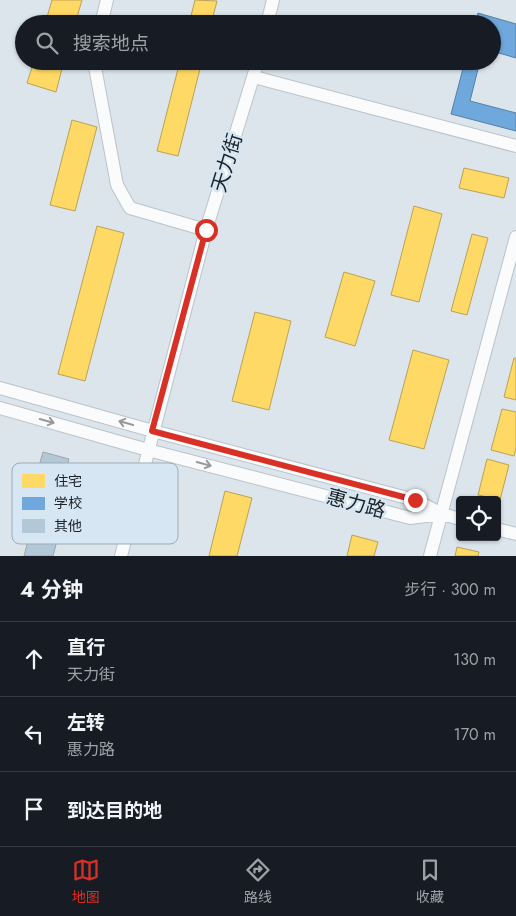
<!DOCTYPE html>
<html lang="zh">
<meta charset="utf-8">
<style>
body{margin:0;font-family:Jost,"Noto Sans SC",sans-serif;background:#20242c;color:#f1f3f6}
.controls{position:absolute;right:15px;bottom:15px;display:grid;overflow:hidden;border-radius:5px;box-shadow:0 1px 4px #0004}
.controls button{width:45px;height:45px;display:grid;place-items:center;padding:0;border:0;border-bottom:1px solid #363941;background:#171b24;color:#f1f3f6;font:25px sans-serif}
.stop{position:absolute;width:15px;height:15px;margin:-11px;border:4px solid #d93025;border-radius:50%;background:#fff}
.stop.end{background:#d93025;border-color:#fff;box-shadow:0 1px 5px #0008}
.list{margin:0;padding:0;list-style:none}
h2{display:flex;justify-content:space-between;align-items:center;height:65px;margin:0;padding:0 20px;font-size:21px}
h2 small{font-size:16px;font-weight:400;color:#9ea1a6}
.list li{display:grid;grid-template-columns:32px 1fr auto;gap:15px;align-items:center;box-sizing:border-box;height:75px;padding:0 20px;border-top:1px solid #363941}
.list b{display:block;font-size:19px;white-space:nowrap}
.list p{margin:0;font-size:16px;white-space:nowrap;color:#9ea1a6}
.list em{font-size:16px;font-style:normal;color:#9ea1a6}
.icon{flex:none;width:28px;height:28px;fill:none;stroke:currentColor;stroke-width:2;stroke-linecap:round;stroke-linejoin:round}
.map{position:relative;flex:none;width:516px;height:556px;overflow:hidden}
.search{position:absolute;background:#171b24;box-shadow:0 1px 4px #0004;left:15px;right:15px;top:15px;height:55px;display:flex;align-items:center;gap:12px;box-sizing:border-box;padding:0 18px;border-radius:28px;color:#9ea1a6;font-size:19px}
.sheet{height:290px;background:#171b24}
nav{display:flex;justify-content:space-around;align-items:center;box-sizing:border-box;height:70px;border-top:1px solid #363941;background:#171b24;font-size:14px;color:#9ea1a6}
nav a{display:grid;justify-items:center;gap:2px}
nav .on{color:#d93025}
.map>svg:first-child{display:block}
.homes{fill:#ffd966;stroke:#bba253}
.schools{fill:#6fa8dc;stroke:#5680a5}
.building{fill:#b3c8d7;stroke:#9ea5a9}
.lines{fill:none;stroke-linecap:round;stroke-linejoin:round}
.street-casing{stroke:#bcc3c8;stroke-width:14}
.street{stroke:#fafbfc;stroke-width:12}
.oneway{stroke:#96999c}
.route{stroke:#d93025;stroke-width:6}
.labels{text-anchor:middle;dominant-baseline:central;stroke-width:5;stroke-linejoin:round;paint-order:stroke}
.street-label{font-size:20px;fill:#1c2226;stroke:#d6e6f2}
.key{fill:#d6e6f2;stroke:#9eabb5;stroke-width:1}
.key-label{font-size:14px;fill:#1c2226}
</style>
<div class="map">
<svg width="516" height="556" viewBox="0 0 516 556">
<rect width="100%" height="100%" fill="#dce5ec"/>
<path class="homes" d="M52 0H82L75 24H45Z
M195 0 217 1 211 24H189Z
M34 61H64L56 92 27 83Z
M180 61H202L178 156 157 151Z
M72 120 97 127 75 211 50 205Z
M464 168 509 178 504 198 459 188Z
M414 206 442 214 419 302 391 295Z
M97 226 124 233 85 381 58 374Z
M472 234 488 238 467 315 451 311Z
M344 272 375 281 355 346 325 337Z
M255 312 291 321 269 410 232 401Z
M413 350 449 360 424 449 389 440Z
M514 358H516V400L504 397Z
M502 409 516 412V448L514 456 491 450Z
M487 459 509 465 500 500 478 495Z
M225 491 252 498 237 556H209Z
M352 535 378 542 374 556H347Z
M457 547 479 552 478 556H455Z"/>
<path class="schools" d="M478 13 516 24V58L492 51V24H475Z
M465 61H480L470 101 516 113V131L451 114Z"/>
<path class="building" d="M43 452 69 459 59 494 33 487Z
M41 491 68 498 53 556H24Z"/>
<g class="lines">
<defs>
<path id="street" d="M101 24 107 0
M267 24 273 0
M96 61 95 67 117 185 130 208 206 230
M254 77 516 146
M0 388 153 431 415 500 442 514 460 519
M0 408 148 450 410 518 442 514
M497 529 516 534
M121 556 206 230 258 61
M430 556 516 237"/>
</defs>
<use href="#street" class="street-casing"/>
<use href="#street" class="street"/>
</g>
<defs><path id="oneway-shaft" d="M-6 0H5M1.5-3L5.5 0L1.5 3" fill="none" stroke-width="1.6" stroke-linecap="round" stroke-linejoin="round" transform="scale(1.25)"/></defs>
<g class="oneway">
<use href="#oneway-shaft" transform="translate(47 421) rotate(16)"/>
<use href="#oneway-shaft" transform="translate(126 423) rotate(-164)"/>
<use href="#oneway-shaft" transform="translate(204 464) rotate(15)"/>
</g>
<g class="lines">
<path class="route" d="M206 230 152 431 415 500"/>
</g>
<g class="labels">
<g class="street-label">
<text transform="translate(227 163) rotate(-73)">天力街</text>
<text transform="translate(356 504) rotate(15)">惠力路</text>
</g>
</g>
<rect x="12" y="463" width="166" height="81" rx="8" class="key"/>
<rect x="22" y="474" width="23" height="14" fill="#ffd966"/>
<rect x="22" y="497" width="23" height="13" fill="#6fa8dc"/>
<rect x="22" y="519" width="23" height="14" fill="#b3c8d7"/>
<g class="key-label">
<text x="54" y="486">住宅</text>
<text x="54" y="508">学校</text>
<text x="54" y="531">其他</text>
</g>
</svg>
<div class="controls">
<button><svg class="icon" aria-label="locate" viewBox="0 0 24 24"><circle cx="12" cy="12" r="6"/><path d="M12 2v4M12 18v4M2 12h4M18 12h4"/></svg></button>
</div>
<div class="stop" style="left:206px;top:230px"></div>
<div class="stop end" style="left:415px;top:500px"></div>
<div class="search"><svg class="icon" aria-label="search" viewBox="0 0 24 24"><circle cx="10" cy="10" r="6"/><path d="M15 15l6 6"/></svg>搜索地点</div>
</div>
<section class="sheet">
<h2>4 分钟<small>步行 · 300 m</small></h2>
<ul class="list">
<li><svg class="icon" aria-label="ahead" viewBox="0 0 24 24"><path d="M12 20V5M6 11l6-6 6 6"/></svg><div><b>直行</b><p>天力街</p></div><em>130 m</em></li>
<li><svg class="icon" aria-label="left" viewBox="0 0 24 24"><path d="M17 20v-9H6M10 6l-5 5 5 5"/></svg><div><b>左转</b><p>惠力路</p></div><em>170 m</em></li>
<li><svg class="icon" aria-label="arrive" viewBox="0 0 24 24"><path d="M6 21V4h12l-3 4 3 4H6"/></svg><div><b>到达目的地</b></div></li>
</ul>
</section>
<nav>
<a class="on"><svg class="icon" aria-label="map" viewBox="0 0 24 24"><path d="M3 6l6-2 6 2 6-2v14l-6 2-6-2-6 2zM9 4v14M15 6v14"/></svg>地图</a>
<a><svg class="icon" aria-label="directions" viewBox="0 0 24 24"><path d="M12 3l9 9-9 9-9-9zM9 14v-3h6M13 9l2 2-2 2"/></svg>路线</a>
<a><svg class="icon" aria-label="saved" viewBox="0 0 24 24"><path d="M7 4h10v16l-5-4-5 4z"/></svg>收藏</a>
</nav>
